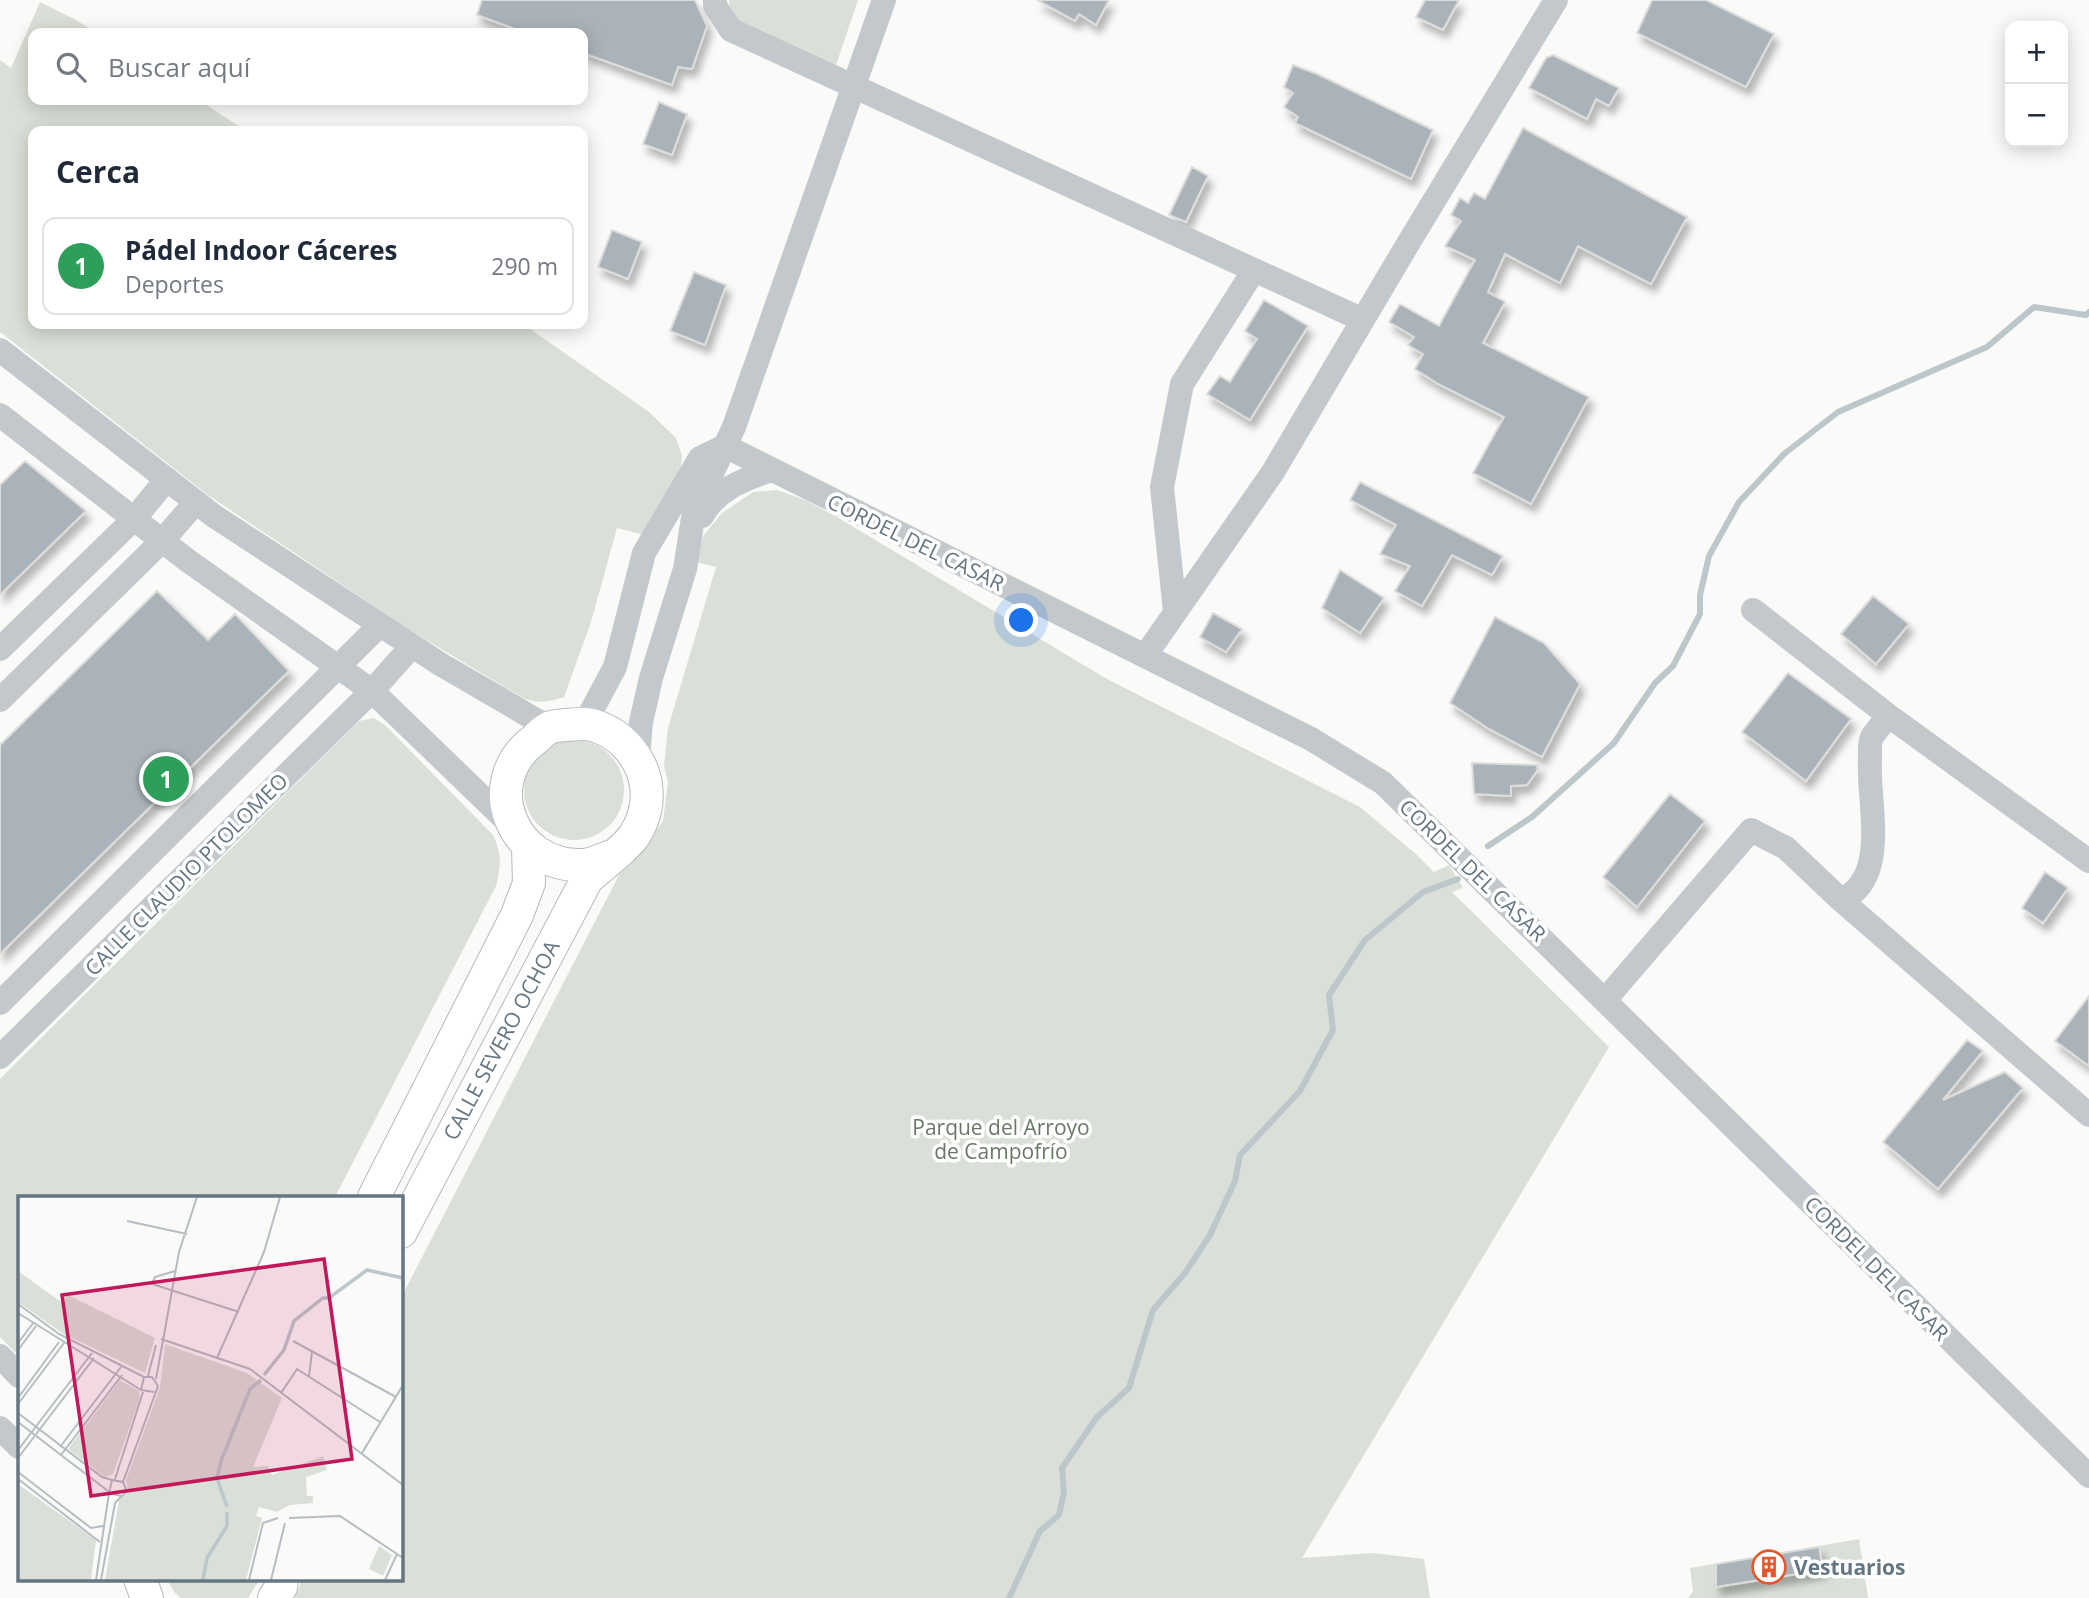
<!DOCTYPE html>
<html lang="es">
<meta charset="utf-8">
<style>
body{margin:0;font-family:"Open Sans",sans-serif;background:#f2f2f3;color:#1f2937}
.controls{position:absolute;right:21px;top:21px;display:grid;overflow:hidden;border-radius:14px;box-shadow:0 4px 18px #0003}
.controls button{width:63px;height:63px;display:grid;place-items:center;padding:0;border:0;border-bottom:2px solid #e0e1e3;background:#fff;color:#1f2937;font:35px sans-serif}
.you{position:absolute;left:1022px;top:621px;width:24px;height:24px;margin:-18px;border:5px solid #fff;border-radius:50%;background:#1a73e8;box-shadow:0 0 0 10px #1a73e833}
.badge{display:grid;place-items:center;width:46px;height:46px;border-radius:50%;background:#111827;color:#fff;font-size:23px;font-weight:700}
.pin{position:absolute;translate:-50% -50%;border:4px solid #fff;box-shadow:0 2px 7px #0006}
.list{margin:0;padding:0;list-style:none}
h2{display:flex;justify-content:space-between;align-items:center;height:91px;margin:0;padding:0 28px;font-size:30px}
h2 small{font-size:23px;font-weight:400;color:#747a83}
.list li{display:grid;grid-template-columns:46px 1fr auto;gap:21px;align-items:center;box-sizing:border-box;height:98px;margin:0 14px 14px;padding:0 14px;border:2px solid #e0e1e3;border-radius:14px}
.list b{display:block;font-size:26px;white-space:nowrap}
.list p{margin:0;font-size:23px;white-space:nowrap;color:#747a83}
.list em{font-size:23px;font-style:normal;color:#747a83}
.icon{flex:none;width:38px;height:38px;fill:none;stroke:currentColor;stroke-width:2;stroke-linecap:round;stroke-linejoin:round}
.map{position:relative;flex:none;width:2089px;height:1598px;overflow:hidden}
.search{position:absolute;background:#fff;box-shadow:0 4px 18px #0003;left:28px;top:28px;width:560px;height:77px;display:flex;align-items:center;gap:18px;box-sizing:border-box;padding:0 24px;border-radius:14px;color:#747a83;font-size:26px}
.panel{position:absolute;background:#fff;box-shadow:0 4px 18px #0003;left:28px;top:126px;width:560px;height:203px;border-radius:14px}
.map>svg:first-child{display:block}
.green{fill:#dadfd7}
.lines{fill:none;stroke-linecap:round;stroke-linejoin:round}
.stream{stroke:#bbc7cb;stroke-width:6}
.building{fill:#aab3b9;stroke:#dcdcda;stroke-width:2;filter:url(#shadow)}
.major-casing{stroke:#b5babe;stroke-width:34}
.minor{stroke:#c3c8cc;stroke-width:24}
.major{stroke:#fff;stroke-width:32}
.labels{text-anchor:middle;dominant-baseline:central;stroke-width:7;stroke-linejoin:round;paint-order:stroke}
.street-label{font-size:21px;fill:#657683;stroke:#fff}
.park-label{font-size:21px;fill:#687a64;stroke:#fff}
.poi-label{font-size:21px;font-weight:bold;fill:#657683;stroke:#fff;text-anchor:start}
.inset-river{fill:none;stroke:#bbc7cb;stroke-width:3.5}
.inset-road{fill:none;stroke:#b5bdc2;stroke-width:2}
.view{fill:#c2185b;fill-opacity:0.15;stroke:#c2185b;stroke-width:3.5}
.inset-edge{fill:none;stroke:#657683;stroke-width:3.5}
</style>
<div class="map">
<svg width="2089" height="1598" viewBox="0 0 2089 1598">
<defs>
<filter id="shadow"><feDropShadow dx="4.5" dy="8" stdDeviation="3.5" flood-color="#0004"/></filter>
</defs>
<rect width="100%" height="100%" fill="#fafaf8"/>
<path class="green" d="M729 0H858L835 68 743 25 730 14Z
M40 2 74 19 97 33H33V100H199L246 131H33V324H523L649 412 676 438 682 456 680 476 655 520 641 534 617 528 591 622 564 697C549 702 538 704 523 698L408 629 208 495 0 332V60L11 68Z
M777 490 805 500 837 517 1107 679 1360 807 1417 855 1434 872 1449 865 1463 888 1452 892 1609 1047 1302 1558 1373 1553 1424 1559 1430 1598H295L302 1579H401V1298L619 875 632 863 663 821 668 782 664 766 668 728 716 567 696 562 703 536 722 513 753 492Z
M374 718 385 725 493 835C502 854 501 867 496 886L335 1197H19V1356L0 1337V1079L359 721Z
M524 790a50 50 0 1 1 100 0a50 50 0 1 1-100 0Z
M1859 1539 1868 1598H1688L1693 1591 1690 1568Z
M167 1579H260L248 1598H181L174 1592Z"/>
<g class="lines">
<path class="stream" d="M1488 846 1532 817 1614 743 1655 683 1673 666 1700 614V595L1709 556 1739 502 1784 454 1838 412 1987 347 2034 307 2086 315 2089 312
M1009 1598 1040 1531 1059 1515 1064 1492 1062 1468 1097 1417 1129 1388 1153 1310 1185 1273 1210 1235 1235 1181 1240 1155 1300 1091 1333 1030 1329 995 1365 940 1423 892 1458 879"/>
</g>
<path class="building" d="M482 0H695L707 26 692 69 678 67 672 85 583 53V33H526L477 15Z
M1037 0H1109L1096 25 1079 14 1075 21Z
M1425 0H1459L1443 30 1416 17Z
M1652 0H1706L1774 34 1746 87 1637 33Z
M1553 55 1619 88 1609 106 1596 99 1587 119 1529 88 1546 58Z
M1293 65 1317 74 1433 130 1411 179 1295 123 1298 117 1284 107 1293 93 1284 87Z
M659 102 687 114 672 155 643 144Z
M1523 128 1687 217 1651 284 1578 246 1560 283 1505 254 1488 292 1505 302 1483 343 1589 397 1531 504 1473 473 1504 417 1438 384 1415 369 1423 354 1408 345 1414 337 1389 322 1400 304 1439 326 1475 260 1445 246 1461 221 1451 215 1460 198 1468 203 1474 193 1485 199Z
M1192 167 1208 176 1186 222 1169 215Z
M612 230 642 242 628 279 598 267Z
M694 272 726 285 705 345 670 331Z
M1264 300 1308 326 1250 420 1207 394 1220 376 1230 382 1257 339 1245 331Z
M25 461 86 511 0 595V485Z
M1360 482 1503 556 1492 575 1452 555 1422 606 1395 591 1410 566 1380 554 1396 525 1350 500Z
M1340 570 1384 598 1360 633 1322 608Z
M157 591 208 640 235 614 289 671 0 954V745Z
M1873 596 1909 624 1876 664 1841 634Z
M1213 613 1242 629 1226 652 1200 637Z
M1495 617 1544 643 1580 684 1542 757 1489 729 1450 703Z
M1788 673 1851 719 1806 781 1742 732Z
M1472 763 1538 765 1537 768H1539L1527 785 1511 786V796L1474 794Z
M1670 794 1705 821 1637 907 1603 877Z
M2045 872 2068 888 2043 923 2022 908Z
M2089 996V1066L2055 1041Z
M1967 1040 1983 1051 1943 1100 2005 1072 2023 1088 1938 1189 1883 1142Z
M1819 1547 1823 1570 1716 1587V1564Z"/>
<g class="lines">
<defs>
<path id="major" d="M374 1197 517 915 529 883 528 847
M401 1232 587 879C600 867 624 850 634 836 654 805 650 770 625 744 614 733 594 722 578 724 569 725 559 725 551 727 545 729 539 736 534 740 478 782 512 867 582 865 591 865 603 859 612 856
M140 1579 147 1598
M274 1598 281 1587 282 1579"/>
</defs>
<use href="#major" class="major-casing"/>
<path class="minor" d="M715 0V6L731 30 1363 320
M0 350 214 516 440 664 550 728
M0 415 187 560 372 691 512 826
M725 446 1311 739 1383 783 2089 1476
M702 516C717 489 743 480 771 470
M1753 610 1889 716 2089 861
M1175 611 1162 487 1182 384 1254 270
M0 649 134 519 167 479
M1145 656 1273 472 1406 247 1556 0
M0 700 162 541 196 502
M585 723 615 667 644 553 700 458 725 446
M638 757 641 722 651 678 685 569 694 511 734 427 884 0
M1841 900C1891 878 1867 802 1870 759 1870 753 1869 743 1872 737 1876 730 1884 722 1889 716
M1605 1000 1751 830 1786 848 1841 900 2089 1115
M0 1003 380 625
M0 1057 372 691 412 646
M0 1356 19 1376
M0 1428 19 1447"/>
<use href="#major" class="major"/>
</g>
<defs>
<symbol id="building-ring" viewBox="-11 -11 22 22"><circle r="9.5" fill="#fff" stroke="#e4572e" stroke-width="1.5"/><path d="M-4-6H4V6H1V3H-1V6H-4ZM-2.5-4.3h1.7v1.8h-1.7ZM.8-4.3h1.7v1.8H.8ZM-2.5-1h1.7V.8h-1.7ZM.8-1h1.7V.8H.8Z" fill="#e4572e"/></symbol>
</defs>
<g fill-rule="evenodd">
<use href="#building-ring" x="1750" y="1548" width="38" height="38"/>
</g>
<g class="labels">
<g class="street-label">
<text transform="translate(916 542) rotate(26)">CORDEL DEL CASAR</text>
<text transform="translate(1473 870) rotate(44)">CORDEL DEL CASAR</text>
<text transform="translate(186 874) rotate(-45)">CALLE CLAUDIO PTOLOMEO</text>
<text transform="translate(501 1040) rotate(-62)">CALLE SEVERO OCHOA</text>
<text transform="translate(1877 1268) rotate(45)">CORDEL DEL CASAR</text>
</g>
<g class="park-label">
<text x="1001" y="1127">Parque del Arroyo<tspan x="1001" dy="24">de Campofrío</tspan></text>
</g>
<g class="poi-label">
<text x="1794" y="1567">Vestuarios</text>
</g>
</g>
<g transform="translate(18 1196)">
<rect width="385" height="385" fill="#fafaf8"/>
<path d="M0 75 46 108 49 99 54 101 137 142 127 177 44 137 0 106ZM147 148 229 177 264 202 235 271 250 270 254 279 305 260 309 274 288 281 289 300H295V307L272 309 259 316 241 311 238 320 244 322 228 384H87L101 305 110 293 108 284 142 191ZM102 184 121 195 122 202 95 278 87 281 50 253ZM0 288 78 344 73 384H0ZM361 350 374 359 365 380 351 373Z" fill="#dadfd7"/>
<path class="inset-river" d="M246 179 266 154 276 125 305 102H311L349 74 385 82M209 311 199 282 203 265 232 193 243 184M185 384 189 362 209 330V316"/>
<path class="inset-road" d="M109 25 169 38M157 75 137 81 134 88 221 116M0 108 41 138 126 181M0 117 123 194M143 143 232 173 385 289M275 145 378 201M0 147 16 126M0 154 18 130M199 162 246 56 262 1M130 180 138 149M291 180 294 156M138 183 161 56 179 1M263 197 279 173 362 226M0 202 41 146M0 208 46 147M0 217 84 281 94 284M0 226 90 295M42 251 103 171M0 254 74 157M344 257 385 189M43 259 104 179M0 262 76 162M0 276 73 332 85 330M0 283 82 346M97 283 125 196M105 286 140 190 134 181H126L123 194 136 196M271 322 322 320 385 362M78 384 91 297M83 384 97 307 106 298 108 293 105 286 94 284 91 297 103 300M231 384 245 327 260 322M253 384 267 327M367 384 379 358"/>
<path class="view" d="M306 63 334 263 73 300 44 99Z"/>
<rect width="385" height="385" class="inset-edge"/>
</g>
</svg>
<div class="controls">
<button>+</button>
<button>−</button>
</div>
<div class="you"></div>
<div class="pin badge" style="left:166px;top:779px;background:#2e9e5b">1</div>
<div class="search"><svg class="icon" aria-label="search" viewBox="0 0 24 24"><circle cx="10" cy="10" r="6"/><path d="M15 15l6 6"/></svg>Buscar aquí</div>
<section class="panel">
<h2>Cerca<small></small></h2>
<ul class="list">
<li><span class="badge" style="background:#2e9e5b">1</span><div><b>Pádel Indoor Cáceres</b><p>Deportes</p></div><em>290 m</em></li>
</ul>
</section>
</div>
